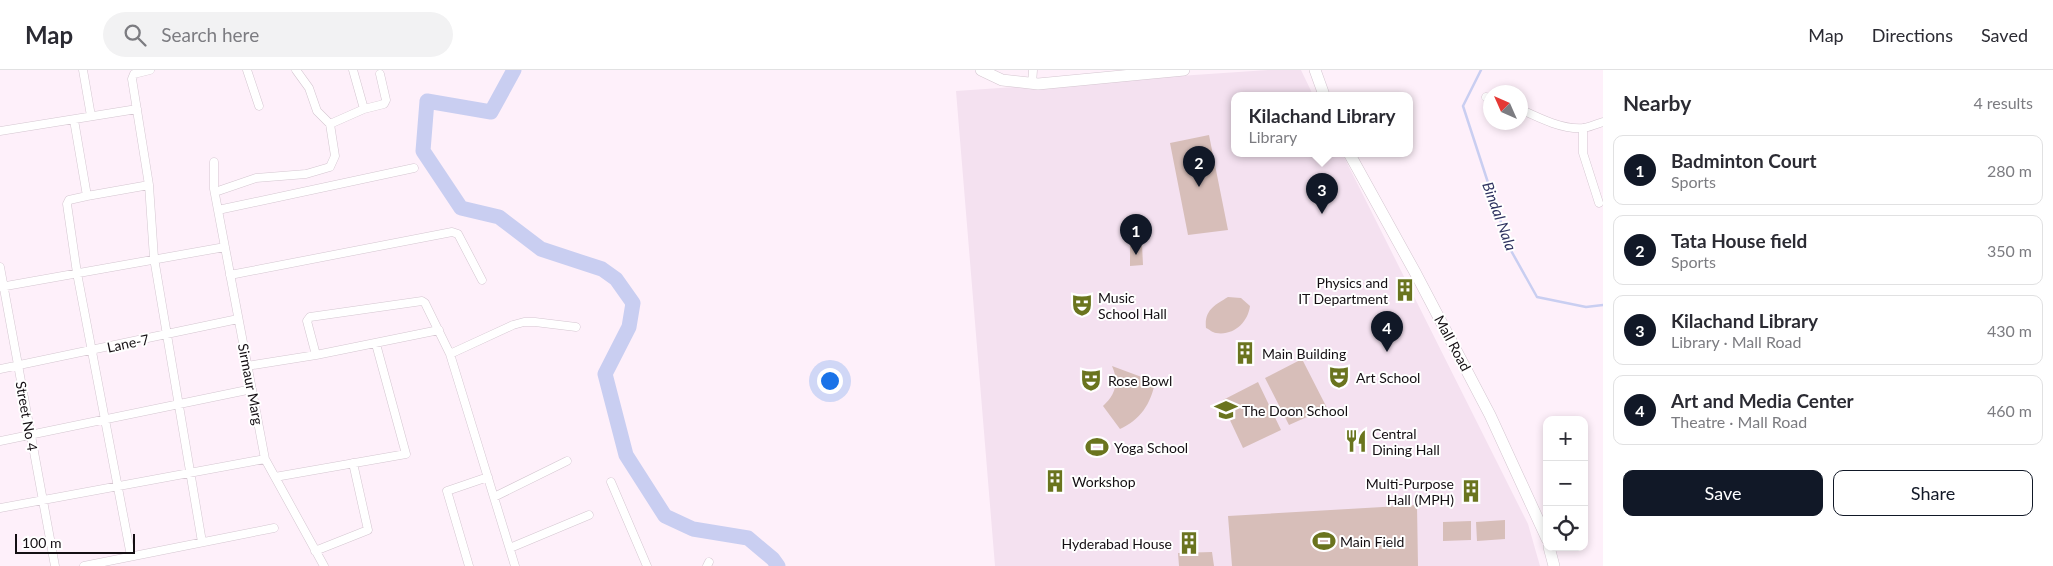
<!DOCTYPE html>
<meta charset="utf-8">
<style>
body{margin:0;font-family:Lato,sans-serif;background:#f2f2f3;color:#2b2b33}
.controls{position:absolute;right:15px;bottom:15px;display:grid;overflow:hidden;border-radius:10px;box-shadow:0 2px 8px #0003}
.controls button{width:45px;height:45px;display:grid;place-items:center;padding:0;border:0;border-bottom:1px solid #e1e1e2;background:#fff;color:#2b2b33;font:25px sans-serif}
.compass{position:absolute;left:1483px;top:15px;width:45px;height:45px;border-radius:50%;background:#fff;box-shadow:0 2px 8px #0003;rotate:315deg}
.scale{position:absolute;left:15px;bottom:12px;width:120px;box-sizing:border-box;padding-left:5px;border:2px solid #140f13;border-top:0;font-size:14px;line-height:18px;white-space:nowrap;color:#140f13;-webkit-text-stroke:4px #fff;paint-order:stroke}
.you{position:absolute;left:829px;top:310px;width:18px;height:18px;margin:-12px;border:4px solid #fff;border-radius:50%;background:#1a73e8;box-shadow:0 0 0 8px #1a73e833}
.badge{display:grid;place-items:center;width:32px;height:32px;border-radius:50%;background:#111827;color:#fff;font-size:16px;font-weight:700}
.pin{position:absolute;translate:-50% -41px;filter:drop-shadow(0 1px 2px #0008)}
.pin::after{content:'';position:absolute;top:26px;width:18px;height:15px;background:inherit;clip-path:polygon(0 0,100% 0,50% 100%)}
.popup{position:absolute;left:1231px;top:22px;width:182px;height:65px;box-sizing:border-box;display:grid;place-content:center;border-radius:10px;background:#fff;filter:drop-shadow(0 1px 4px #0005);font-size:16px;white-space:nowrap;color:#7c7c81}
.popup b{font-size:19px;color:#2b2b33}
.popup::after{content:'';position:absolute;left:50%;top:100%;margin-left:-10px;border:10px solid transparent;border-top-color:#fff}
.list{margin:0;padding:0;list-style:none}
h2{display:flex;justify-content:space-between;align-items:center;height:65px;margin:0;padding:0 20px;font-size:21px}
h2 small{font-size:16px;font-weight:400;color:#7c7c81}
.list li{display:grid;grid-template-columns:32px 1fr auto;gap:15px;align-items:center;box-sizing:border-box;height:70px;margin:0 10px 10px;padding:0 10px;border:1px solid #e1e1e2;border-radius:10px}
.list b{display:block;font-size:19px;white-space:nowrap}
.list p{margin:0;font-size:16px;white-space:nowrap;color:#7c7c81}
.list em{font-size:16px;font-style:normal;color:#7c7c81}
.actions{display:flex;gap:10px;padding:15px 20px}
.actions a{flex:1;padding:11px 0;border:1px solid #111827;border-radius:10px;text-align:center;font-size:18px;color:#111827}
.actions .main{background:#111827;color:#fff}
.icon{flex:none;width:28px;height:28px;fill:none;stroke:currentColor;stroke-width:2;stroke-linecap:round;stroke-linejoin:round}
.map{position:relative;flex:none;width:1603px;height:496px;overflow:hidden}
header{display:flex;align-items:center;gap:30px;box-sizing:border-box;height:70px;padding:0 25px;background:#fff;border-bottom:1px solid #e1e1e2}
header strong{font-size:24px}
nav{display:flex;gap:28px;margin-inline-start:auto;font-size:18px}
.search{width:350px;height:45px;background:#f2f2f3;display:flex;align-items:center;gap:12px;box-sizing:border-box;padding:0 18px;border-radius:28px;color:#7c7c81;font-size:19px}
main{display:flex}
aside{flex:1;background:#fff}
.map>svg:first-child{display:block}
.built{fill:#f4e1f0}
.green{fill:#d7beb9}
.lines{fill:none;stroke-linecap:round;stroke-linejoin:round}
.stream{stroke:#c9cef1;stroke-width:2.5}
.river{stroke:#c9cef1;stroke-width:15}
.street-casing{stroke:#d4c6d0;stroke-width:9}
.secondary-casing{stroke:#d4c6d0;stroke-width:12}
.street{stroke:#fff;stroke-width:8}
.secondary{stroke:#fff;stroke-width:11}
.labels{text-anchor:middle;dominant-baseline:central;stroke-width:4;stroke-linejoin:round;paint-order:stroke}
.poi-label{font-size:14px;fill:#140f13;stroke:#fff;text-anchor:start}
.street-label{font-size:14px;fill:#140f13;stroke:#fff}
.water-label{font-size:15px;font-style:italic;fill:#2f3360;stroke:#fff}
</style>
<header>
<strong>Map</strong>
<div class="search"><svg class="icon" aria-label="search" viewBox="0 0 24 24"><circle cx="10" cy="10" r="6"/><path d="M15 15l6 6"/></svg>Search here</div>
<nav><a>Map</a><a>Directions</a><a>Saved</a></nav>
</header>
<main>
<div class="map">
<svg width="1603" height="496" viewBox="0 0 1603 496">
<rect width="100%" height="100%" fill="#fef0fa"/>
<path class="built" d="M1268 0H1301L1313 25H1234V83H1342L1528 454 1540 496H995L956 21Z"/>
<path class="green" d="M1209 65 1228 160 1188 165 1170 73Z
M1142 174 1143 195 1130 196V175Z
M1228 227 1241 228 1250 236C1248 252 1234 266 1216 263 1213 263 1209 259 1206 258 1204 240 1215 235 1228 227Z
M1302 289 1327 338 1289 355 1265 308Z
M1112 296 1155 312C1151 334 1140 350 1120 359L1103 336C1116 324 1119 312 1112 296Z
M1258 312 1281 360 1243 378 1221 331Z
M1417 435 1418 496H1232L1228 446Z
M1505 450V469L1477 471 1476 452Z
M1471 451V470L1443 471V452Z
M1212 482 1214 496H1179L1178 483Z"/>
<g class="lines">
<path class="stream" d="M1481 0 1463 36 1509 177 1537 227 1586 237 1603 235"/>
<path class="river" d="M514 0 491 42 427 31 423 81 461 138 499 147 541 179 602 199 616 209 633 233 629 257 605 304 626 385 665 446 693 459 748 468 773 489 778 496"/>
<defs>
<path id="street" d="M83 0 91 46
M150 0 134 4 132 9 149 115 154 188 202 472
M247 0 259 36
M296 0 309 18 317 41 330 54
M1032 14 1033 0
M1486 27 1490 28
M364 39 384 34 386 30 380 4
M1520 39C1539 48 1563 60 1584 58 1590 57 1597 54 1603 52
M74 50 87 126 69 130 67 134 77 203 131 486
M1583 58V83L1599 133
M0 61 137 39
M214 92V119L265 389 324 496
M215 122 256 108 306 104 330 97 335 86 330 54 364 39 353 0
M87 126 149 115
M218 140 414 98
M0 197 55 496
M230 205 452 162 458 164 482 210
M0 217 225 177
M450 284 513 255 524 252H535L576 257
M316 285 307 251 310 247 422 231 425 233 450 284 515 496
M247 296 316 285 439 260
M0 299 238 249
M0 371 252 319
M275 407 406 384 376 274
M611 412 647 496
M494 427 567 391
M0 438 265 389
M510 478 589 445
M315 481 368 460 353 393
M84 496 274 458
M469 496 447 421 488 407
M707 496 709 492"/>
<path id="secondary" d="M981 0 1002 10 1038 14 1184 0
M1315 0 1324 25
M1349 83 1416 204 1490 345 1547 469
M1549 477 1554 496"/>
</defs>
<use href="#street" class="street-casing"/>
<use href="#secondary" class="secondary-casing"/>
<use href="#street" class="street"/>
<use href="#secondary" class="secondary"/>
</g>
<defs>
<symbol id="building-bare" viewBox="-9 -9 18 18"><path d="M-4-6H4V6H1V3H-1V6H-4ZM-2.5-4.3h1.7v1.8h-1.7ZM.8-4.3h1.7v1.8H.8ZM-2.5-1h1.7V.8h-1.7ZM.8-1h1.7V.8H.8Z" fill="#6a741e" stroke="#fff" stroke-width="2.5" paint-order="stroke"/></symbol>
<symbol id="theatre-bare" viewBox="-9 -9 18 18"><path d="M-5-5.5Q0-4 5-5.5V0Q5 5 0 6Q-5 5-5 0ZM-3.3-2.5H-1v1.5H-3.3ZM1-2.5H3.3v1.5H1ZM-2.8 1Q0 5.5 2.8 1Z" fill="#6a741e" stroke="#fff" stroke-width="2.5" paint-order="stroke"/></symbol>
<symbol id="school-bare" viewBox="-9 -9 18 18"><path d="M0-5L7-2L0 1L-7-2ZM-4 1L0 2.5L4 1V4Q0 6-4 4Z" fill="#6a741e" stroke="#fff" stroke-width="2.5" paint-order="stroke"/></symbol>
<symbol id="restaurant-bare" viewBox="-9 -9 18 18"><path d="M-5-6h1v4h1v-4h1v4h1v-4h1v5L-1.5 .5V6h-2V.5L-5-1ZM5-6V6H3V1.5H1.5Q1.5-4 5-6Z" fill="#6a741e" stroke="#fff" stroke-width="2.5" paint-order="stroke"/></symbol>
<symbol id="stadium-bare" viewBox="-9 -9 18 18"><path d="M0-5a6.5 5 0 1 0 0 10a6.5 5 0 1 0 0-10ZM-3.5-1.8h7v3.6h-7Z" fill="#6a741e" stroke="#fff" stroke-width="2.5" paint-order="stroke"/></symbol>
</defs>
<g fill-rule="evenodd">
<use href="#building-bare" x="1389" y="204" width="32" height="32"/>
<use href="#theatre-bare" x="1066" y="219" width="32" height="32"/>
<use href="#building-bare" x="1229" y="267" width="32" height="32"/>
<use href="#theatre-bare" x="1323" y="291" width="32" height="32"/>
<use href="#theatre-bare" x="1075" y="294" width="32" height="32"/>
<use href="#school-bare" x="1210" y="324" width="32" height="32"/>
<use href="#restaurant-bare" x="1340" y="355" width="32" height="32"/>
<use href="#stadium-bare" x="1081" y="361" width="32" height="32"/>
<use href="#building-bare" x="1039" y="395" width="32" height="32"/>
<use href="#building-bare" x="1455" y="405" width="32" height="32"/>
<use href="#stadium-bare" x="1308" y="455" width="32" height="32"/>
<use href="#building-bare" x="1173" y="457" width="32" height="32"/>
</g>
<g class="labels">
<g class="poi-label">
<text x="1388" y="212" text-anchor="end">Physics and<tspan x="1388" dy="16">IT Department</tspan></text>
<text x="1098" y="227">Music<tspan x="1098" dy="16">School Hall</tspan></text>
<text x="1262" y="283">Main Building</text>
<text x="1356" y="307">Art School</text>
<text x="1108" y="310">Rose Bowl</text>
<text x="1242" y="340">The Doon School</text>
<text x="1372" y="363">Central<tspan x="1372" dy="16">Dining Hall</tspan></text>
<text x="1114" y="377">Yoga School</text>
<text x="1072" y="411">Workshop</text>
<text x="1454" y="413" text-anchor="end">Multi-Purpose<tspan x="1454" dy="16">Hall (MPH)</tspan></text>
<text x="1340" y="471">Main Field</text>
<text x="1172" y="473" text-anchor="end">Hyderabad House</text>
</g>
<g class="street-label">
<text transform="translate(128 273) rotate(-12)">Lane-7</text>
<text transform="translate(1453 273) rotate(62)">Mall Road</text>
<text transform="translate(251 314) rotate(79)">Sirmaur Marg</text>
<text transform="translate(27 346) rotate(80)">Street No 4</text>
</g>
<g class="water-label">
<text transform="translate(1500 146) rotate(70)">Bindal Nala</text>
</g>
</g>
</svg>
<div class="controls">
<button>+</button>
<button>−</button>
<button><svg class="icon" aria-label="locate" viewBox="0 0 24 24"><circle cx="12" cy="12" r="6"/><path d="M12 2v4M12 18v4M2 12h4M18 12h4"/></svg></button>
</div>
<svg class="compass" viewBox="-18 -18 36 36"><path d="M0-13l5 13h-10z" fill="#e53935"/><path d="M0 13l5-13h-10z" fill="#7c7c81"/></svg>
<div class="scale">100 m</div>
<div class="you"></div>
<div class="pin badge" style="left:1136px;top:185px">1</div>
<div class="pin badge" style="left:1199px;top:117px">2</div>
<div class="pin badge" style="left:1322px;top:144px">3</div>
<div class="popup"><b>Kilachand Library</b>Library</div>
<div class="pin badge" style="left:1387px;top:282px">4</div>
</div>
<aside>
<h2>Nearby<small>4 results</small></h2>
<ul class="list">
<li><span class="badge">1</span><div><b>Badminton Court</b><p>Sports</p></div><em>280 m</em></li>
<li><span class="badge">2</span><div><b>Tata House field</b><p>Sports</p></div><em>350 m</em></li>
<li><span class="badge">3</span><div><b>Kilachand Library</b><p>Library · Mall Road</p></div><em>430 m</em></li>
<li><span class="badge">4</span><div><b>Art and Media Center</b><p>Theatre · Mall Road</p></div><em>460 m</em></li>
</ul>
<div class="actions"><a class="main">Save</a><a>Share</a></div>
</aside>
</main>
